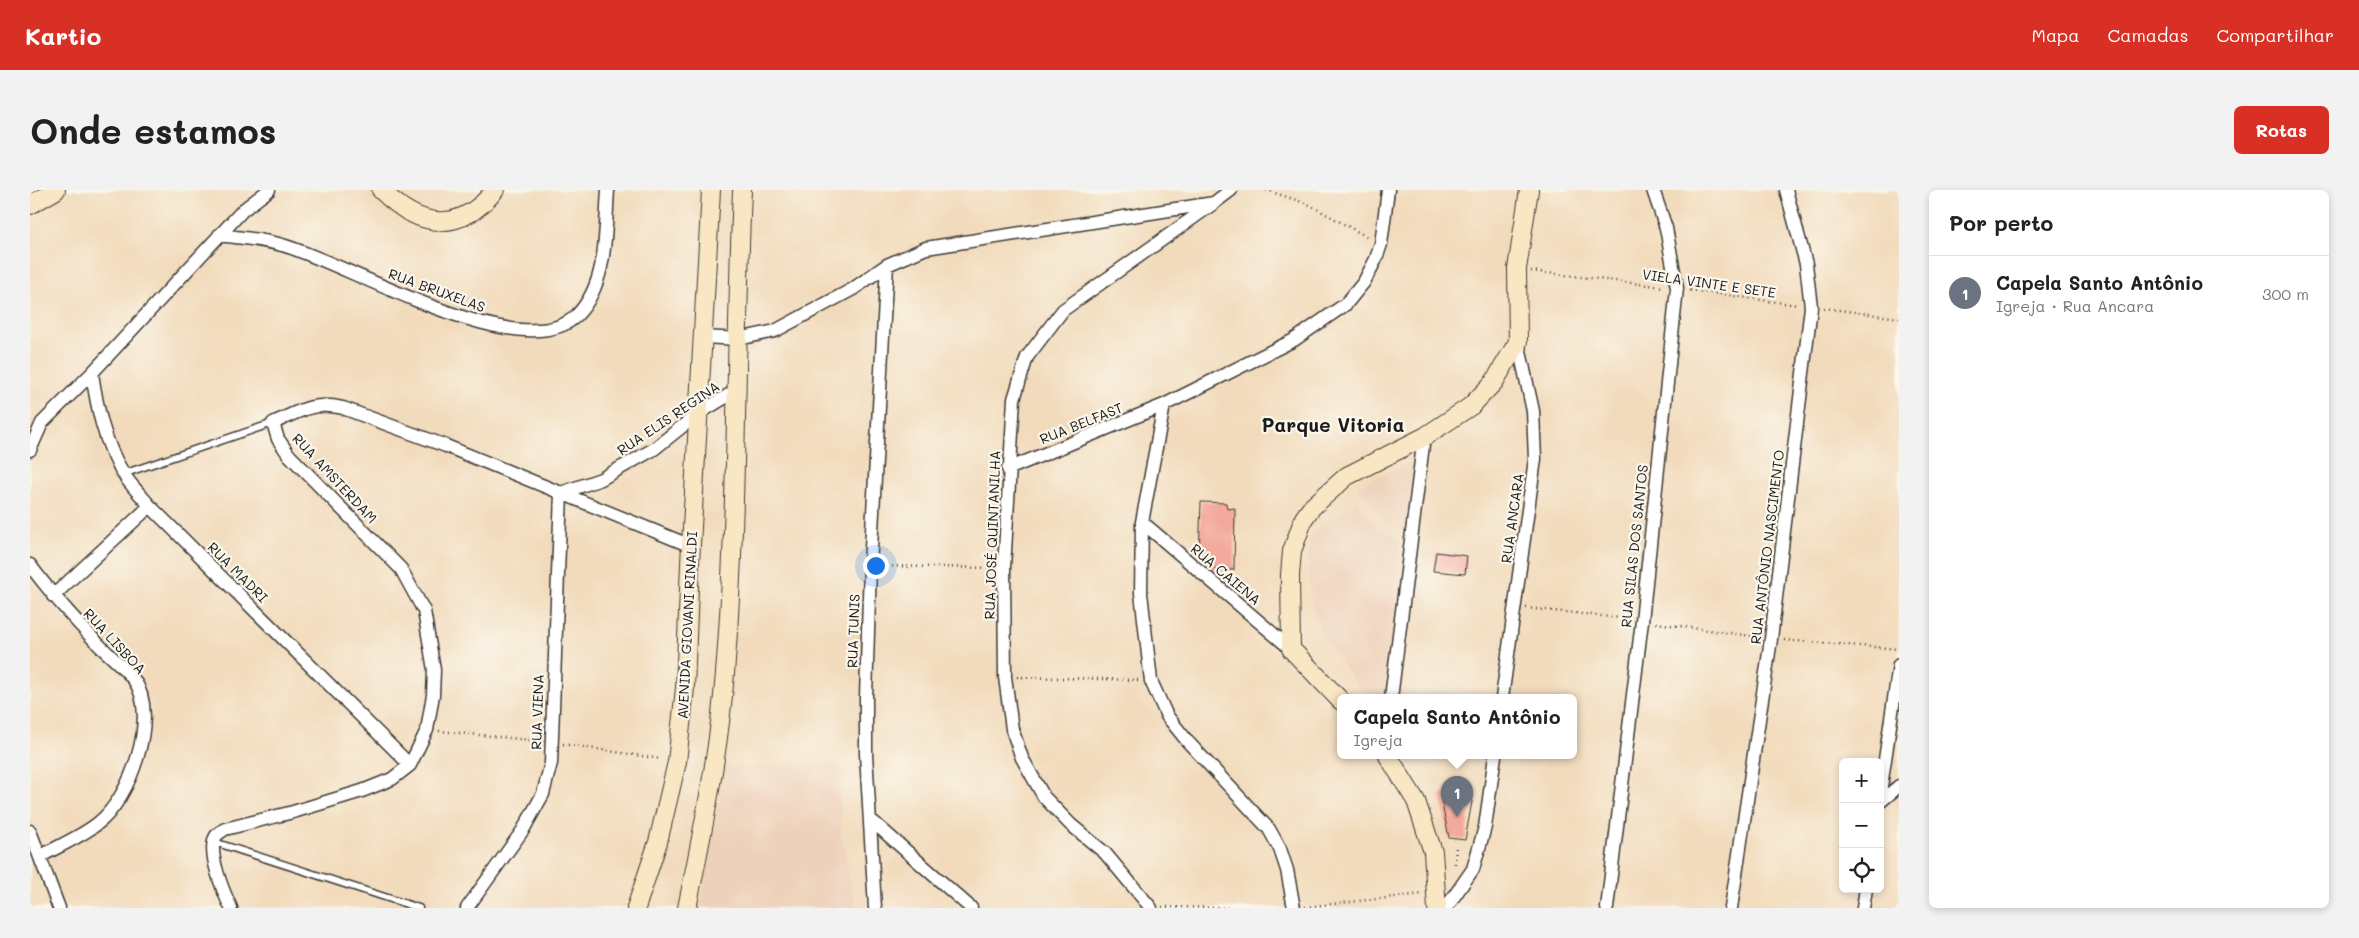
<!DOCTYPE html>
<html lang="pt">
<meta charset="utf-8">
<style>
body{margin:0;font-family:Mali,sans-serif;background:#f2f2f2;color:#222}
.controls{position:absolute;right:15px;bottom:15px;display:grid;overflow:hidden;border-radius:8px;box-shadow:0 2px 8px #0003}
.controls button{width:45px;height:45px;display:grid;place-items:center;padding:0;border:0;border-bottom:1px solid #e0e0e0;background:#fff;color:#222;font:25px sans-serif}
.you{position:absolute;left:845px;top:375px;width:18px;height:18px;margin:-12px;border:4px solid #fff;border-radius:50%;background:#1a73e8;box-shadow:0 0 0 8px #1a73e833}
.badge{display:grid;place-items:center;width:32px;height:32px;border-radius:50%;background:#d93025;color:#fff;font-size:16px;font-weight:700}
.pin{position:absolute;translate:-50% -41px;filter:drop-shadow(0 1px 2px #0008)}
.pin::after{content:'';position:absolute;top:26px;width:18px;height:15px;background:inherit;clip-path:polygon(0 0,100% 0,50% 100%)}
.popup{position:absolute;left:1307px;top:504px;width:240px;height:65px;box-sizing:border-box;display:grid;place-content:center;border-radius:8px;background:#fff;filter:drop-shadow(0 1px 4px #0005);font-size:16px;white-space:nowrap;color:#767676}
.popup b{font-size:19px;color:#222}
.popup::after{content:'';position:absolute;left:50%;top:100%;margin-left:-10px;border:10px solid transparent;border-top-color:#fff}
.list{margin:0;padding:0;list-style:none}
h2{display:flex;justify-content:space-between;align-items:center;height:65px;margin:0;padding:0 20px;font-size:21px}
h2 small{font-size:16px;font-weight:400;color:#767676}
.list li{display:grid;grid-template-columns:32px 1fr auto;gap:15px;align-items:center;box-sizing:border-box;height:75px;padding:0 20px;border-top:1px solid #e0e0e0}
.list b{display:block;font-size:19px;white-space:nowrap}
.list p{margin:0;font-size:16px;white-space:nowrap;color:#767676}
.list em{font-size:16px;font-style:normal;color:#767676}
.icon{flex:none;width:28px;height:28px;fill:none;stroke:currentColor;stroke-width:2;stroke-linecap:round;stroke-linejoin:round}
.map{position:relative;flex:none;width:1869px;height:718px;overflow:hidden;border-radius:8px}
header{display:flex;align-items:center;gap:30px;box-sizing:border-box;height:70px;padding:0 25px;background:#d93025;color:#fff}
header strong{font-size:24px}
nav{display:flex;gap:28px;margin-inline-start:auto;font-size:18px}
.intro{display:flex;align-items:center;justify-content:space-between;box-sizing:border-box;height:120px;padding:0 30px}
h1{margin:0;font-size:35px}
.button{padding:12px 22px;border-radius:8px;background:#d93025;color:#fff;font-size:18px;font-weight:700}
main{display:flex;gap:30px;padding:0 30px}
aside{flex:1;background:#fff;border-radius:8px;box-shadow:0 2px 8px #0003}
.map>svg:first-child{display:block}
.built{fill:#eed1ba}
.building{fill:#f3a99b}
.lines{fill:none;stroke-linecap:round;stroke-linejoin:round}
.lane-casing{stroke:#3c3934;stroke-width:9}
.street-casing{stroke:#3c3934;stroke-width:15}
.secondary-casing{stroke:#3c3934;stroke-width:20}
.path{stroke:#3c3934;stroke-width:2.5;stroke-dasharray:1 4;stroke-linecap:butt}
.lane{stroke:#fff;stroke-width:6}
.street{stroke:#fff;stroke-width:12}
.secondary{stroke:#f9e7c3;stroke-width:18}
.labels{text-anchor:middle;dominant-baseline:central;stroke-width:4.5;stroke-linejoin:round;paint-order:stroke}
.street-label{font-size:14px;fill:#1c1c1c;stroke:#fbf7ec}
.district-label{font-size:19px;font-weight:bold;fill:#1c1c1c;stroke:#fbf7ec}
</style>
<header>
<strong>Kartio</strong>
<nav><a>Mapa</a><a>Camadas</a><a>Compartilhar</a></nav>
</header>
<div class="intro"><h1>Onde estamos</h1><a class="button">Rotas</a></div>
<main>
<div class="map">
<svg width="1869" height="718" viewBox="0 0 1869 718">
<rect width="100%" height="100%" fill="#fbf7ec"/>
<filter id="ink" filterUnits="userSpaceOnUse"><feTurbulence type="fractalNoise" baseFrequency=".02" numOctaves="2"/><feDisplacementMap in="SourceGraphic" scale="10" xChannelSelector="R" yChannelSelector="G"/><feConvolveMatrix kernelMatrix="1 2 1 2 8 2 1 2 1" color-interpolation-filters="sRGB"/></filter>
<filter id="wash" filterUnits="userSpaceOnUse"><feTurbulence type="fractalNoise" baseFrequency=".0096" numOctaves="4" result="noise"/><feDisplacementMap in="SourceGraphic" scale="20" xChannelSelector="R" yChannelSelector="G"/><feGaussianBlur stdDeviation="1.12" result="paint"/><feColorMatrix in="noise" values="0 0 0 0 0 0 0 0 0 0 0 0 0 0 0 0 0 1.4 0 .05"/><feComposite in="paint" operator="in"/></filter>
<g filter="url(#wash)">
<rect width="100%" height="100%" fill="#f2dbbc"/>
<path class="built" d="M1379 272 1386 276 1375 341 1358 335 1327 296Z
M1327 311 1348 338 1370 349 1356 508H1341L1327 495 1293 448 1281 411 1278 366 1281 343Z
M809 575 811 644 826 718H670L694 577Z"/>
<g id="blocks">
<path class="building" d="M1171 312 1196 313 1197 319 1205 318 1204 380 1180 379 1179 367 1169 366Z
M1406 362 1437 366 1435 384 1403 381Z
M1429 603 1443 606 1435 650 1419 648 1410 604Z"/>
</g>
</g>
<g filter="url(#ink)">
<use href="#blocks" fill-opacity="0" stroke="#3c3934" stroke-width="1"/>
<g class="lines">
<defs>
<path id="lane" d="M93 284 243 233
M184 652 389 718"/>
<path id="street" d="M189 45C210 48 232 49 252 55 313 71 494 180 547 125 578 93 575 42 578 0
M674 147 708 149 745 141 823 99 857 75 896 58 1184 13 1201 0
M62 183C67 218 74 252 93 283 100 295 111 305 120 316L380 575
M1134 215 1112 332 1111 403 1121 491 1137 526 1158 552 1239 639 1250 659 1257 680 1264 718
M0 260 12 233 62 183 213 20 239 0
M978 279 1134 215 1264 150 1316 114 1334 92 1346 69 1351 54 1358 0
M531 303 571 289 624 259 669 223 707 200
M1112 332 1261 459
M0 375C21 404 44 429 69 455 80 466 94 477 104 490 130 526 100 610 67 634 50 647 29 656 11 666
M23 406 120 316
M1361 508 1394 247
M1472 508 1505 269 1503 221 1488 152
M1850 603 1869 475
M1850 612 1869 596
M841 630 941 718
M0 641 29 718
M201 718C194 703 176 661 186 646 188 643 192 641 195 639L263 622 332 601 362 589 380 575 397 540 403 505 404 480 394 421 371 379 259 265 248 249 243 233C270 221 283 211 313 218L416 256 661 356
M437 718 493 640 513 604 521 573 531 303
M845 718 836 564V507L840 376 857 75
M1121 718 1075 663 1040 634 1014 607 992 568 982 539 975 487 974 378 984 209 997 167 1033 120 1184 13
M1416 718 1443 679 1455 637 1465 566
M1577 718 1612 431 1647 98 1636 38 1623 0
M1701 718 1741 449 1781 117 1776 74 1756 0
M1833 718 1836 699"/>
<path id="secondary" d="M351 0C389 38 429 45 465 0
M0 15 26 0
M1311 511 1261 459 1260 385 1262 361 1274 328 1282 317 1317 286 1394 247 1441 216 1464 192 1488 152 1487 79 1499 0
M1358 566 1386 611 1403 662 1407 718
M606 718 628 652 647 572 655 498 660 373 681 0
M657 718C673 640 689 562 695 483 708 322 705 161 712 0"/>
</defs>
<use href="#lane" class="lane-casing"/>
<use href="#street" class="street-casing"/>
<use href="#secondary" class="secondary-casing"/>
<path class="path" d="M1236 0 1278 14 1339 48
M1501 81 1635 97
M1660 100 1768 115
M1794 118 1869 128
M852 376 961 378
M1496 418 1600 429
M1626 433 1729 447
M1754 450 1869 459
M987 487 1109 490
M409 541 510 551
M533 554 631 569
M1425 674 1426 656
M1132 717 1201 718
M1275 717 1392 704"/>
<use href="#lane" class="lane"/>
<use href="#street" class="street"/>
<use href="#secondary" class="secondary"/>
</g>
</g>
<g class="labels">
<g class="street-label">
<text transform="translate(1679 93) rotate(8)">VIELA VINTE E SETE</text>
<text transform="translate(407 100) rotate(20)">RUA BRUXELAS</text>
<text transform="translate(638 228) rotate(-34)">RUA ELIS REGINA</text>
<text transform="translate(1051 233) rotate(-22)">RUA BELFAST</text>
<text transform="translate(305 288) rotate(47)">RUA AMSTERDAM</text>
<text transform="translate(1482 328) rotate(-82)">RUA ANCARA</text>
<text transform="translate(962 345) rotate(-88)">RUA JOSÉ QUINTANILHA</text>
<text transform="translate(1604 356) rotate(-84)">RUA SILAS DOS SANTOS</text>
<text transform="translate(1737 357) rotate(-83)">RUA ANTÔNIO NASCIMENTO</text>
<text transform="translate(208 382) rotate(45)">RUA MADRI</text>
<text transform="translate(1196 384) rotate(40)">RUA CAIENA</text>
<text transform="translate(657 435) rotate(-87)">AVENIDA GIOVANI RINALDI</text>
<text transform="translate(823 441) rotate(-88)">RUA TUNIS</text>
<text transform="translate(85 451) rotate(47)">RUA LISBOA</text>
<text transform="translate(507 522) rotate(-88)">RUA VIENA</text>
</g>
<g class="district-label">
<text x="1303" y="234">Parque Vitoria</text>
</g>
</g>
</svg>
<div class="controls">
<button>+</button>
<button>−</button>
<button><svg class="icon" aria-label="locate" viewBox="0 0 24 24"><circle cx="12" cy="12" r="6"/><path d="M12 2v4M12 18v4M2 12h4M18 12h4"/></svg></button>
</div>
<div class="you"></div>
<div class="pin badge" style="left:1427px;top:627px;background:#6b7280">1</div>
<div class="popup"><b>Capela Santo Antônio</b>Igreja</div>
</div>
<aside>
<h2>Por perto<small></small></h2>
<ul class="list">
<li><span class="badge" style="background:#6b7280">1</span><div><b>Capela Santo Antônio</b><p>Igreja · Rua Ancara</p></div><em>300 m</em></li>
</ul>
</aside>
</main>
